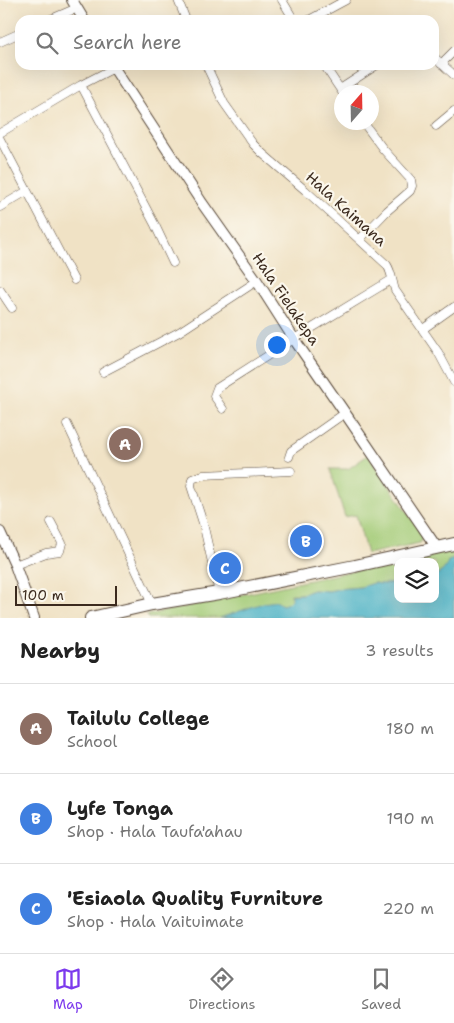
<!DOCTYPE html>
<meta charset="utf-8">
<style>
body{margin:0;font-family:"Shantell Sans",sans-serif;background:#f6f6f6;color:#222}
.controls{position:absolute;right:15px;bottom:15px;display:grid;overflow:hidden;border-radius:10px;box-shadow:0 5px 20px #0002}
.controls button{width:45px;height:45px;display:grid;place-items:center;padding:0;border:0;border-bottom:1px solid #e0e0e0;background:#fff;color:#222;font:25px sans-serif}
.compass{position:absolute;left:334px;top:85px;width:45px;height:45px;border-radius:50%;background:#fff;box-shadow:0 5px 20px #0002;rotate:20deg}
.scale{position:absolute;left:15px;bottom:12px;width:102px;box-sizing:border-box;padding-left:5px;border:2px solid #3b2a1e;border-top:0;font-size:14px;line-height:18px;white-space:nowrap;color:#3b2a1e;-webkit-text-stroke:4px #fbf7ec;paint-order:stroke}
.you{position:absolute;left:276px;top:344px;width:18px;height:18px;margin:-12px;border:4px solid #fff;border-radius:50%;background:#1a73e8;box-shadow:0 0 0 8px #1a73e833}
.badge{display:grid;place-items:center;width:32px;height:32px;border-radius:50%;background:#7c3aed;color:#fff;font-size:16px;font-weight:700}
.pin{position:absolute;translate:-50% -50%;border:2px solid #fff;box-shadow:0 1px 5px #0006}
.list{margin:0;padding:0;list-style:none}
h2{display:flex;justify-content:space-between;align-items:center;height:65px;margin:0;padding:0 20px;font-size:21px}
h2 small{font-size:16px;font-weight:400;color:#767676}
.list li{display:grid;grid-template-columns:32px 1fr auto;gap:15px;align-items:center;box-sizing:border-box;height:90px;padding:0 20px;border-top:1px solid #e0e0e0}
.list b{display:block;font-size:19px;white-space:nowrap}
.list p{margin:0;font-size:16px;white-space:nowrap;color:#767676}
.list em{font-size:16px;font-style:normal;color:#767676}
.icon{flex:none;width:28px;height:28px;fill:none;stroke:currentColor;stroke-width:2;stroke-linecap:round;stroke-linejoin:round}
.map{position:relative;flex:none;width:454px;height:618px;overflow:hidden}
.search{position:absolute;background:#fff;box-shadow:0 5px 20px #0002;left:15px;right:15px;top:15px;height:55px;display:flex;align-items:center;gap:12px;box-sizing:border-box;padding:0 18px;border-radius:15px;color:#767676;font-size:19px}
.sheet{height:335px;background:#fff}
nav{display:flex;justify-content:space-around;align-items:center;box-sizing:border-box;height:70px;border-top:1px solid #e0e0e0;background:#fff;font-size:14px;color:#767676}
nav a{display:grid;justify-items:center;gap:2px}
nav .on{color:#7c3aed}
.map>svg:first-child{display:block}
.green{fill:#a1ca75;stroke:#6e7a4a}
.water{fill:#47b0c5;stroke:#416d72}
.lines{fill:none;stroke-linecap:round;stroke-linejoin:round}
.minor-casing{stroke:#564637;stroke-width:9}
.tertiary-casing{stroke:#564637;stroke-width:12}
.primary-casing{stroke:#564637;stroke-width:14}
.minor{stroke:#fff;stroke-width:8}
.tertiary{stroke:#fff;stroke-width:10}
.primary{stroke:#fff;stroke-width:12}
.labels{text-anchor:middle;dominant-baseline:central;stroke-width:4.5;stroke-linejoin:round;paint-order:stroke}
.street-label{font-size:15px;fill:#3b2a1e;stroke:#fbf7ec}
</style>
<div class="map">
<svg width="454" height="618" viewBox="0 0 454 618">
<rect width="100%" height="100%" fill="#fbf7ec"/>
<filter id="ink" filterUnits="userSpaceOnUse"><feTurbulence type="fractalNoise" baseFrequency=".02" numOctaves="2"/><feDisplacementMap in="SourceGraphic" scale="10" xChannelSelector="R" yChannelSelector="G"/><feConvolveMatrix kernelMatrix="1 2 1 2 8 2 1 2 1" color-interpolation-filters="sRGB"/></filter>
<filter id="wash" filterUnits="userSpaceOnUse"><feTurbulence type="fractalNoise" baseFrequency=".0096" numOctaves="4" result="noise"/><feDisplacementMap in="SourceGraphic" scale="20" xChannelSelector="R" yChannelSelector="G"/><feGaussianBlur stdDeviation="1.12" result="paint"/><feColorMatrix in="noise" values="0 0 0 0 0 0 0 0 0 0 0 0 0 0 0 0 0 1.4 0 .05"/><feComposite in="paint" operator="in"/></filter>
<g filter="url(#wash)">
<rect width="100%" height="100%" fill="#f0e2c5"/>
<path class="green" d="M368 455 423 535 420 543 367 554 356 515 345 517 330 469H348Z
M454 550V569L435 575V562H398V583L383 584 373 583 361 587 338 589 329 591 313 590 302 594H291V600L287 604 282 605 277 602 254 618H148L147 615 385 564Z"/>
<path class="water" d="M454 559V618H220L263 603 276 601 282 605C287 604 291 602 292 597L291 595 302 594 313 590 329 591 338 589 361 587 373 583 383 584 398 583V599H435V575C443 572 445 569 448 561Z"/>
</g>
<g filter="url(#ink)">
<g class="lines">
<defs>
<path id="minor" d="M178 0 186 20
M282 0 294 20
M49 20 77 8
M309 20 346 0
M0 42 20 33
M434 57 454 75
M441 64 454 51
M206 65 224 103 253 144 262 153 305 190 387 265C392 273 392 281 395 290L438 352 454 382
M324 65 342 92
M81 85 155 225 173 263
M340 89 377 65
M436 126 454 111
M0 133 81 85 114 68
M0 139 74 280
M0 207 27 191
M360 239 387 211 410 191 412 186 411 180 383 149 363 122
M0 290 12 308
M423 329 454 307
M103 372 179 332 257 281
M223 409 214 396 217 388 294 339 391 280
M67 424 152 604
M289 457 291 451 345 413
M15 565 46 553 60 551 62 543 51 522
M219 593 203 523 191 486 192 479 203 475 291 471"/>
<path id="tertiary" d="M72 0 84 20
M112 65 202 203 257 281 294 339 345 413 437 548
M0 532 15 565 34 618"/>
<path id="primary" d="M91 618 152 604 219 593 355 566 454 544"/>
</defs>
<use href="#minor" class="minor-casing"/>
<use href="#tertiary" class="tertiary-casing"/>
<use href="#primary" class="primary-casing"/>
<use href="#minor" class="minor"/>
<use href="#tertiary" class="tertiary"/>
<use href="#primary" class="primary"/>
</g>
</g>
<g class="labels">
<g class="street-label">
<text transform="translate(346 209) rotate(42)">Hala Kaimana</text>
<text transform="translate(286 299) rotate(56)">Hala Fielakepa</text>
</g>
</g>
</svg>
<div class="controls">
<button><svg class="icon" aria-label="layers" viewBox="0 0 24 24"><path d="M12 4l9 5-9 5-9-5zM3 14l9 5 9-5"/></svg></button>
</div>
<svg class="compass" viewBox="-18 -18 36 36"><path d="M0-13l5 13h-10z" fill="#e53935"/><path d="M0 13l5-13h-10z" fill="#767676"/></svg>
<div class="scale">100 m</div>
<div class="you"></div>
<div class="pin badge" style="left:125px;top:444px;background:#8d6e63">A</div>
<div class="pin badge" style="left:306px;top:541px;background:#3f7fe0">B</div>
<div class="pin badge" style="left:225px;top:568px;background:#3f7fe0">C</div>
<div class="search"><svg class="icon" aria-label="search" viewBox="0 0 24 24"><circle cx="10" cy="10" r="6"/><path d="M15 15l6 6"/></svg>Search here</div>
</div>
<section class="sheet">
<h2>Nearby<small>3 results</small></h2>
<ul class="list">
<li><span class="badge" style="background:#8d6e63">A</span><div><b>Tailulu College</b><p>School</p></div><em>180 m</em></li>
<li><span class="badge" style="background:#3f7fe0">B</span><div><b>Lyfe Tonga</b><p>Shop · Hala Taufa'ahau</p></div><em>190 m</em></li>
<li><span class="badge" style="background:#3f7fe0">C</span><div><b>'Esiaola Quality Furniture</b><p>Shop · Hala Vaituimate</p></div><em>220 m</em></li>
</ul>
</section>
<nav>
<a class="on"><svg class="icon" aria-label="map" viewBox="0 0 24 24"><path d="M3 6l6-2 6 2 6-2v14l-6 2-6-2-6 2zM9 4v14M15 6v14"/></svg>Map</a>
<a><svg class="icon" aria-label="directions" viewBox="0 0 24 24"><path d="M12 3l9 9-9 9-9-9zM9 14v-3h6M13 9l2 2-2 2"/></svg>Directions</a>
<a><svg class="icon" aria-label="saved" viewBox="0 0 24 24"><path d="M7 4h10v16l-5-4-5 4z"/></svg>Saved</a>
</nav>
